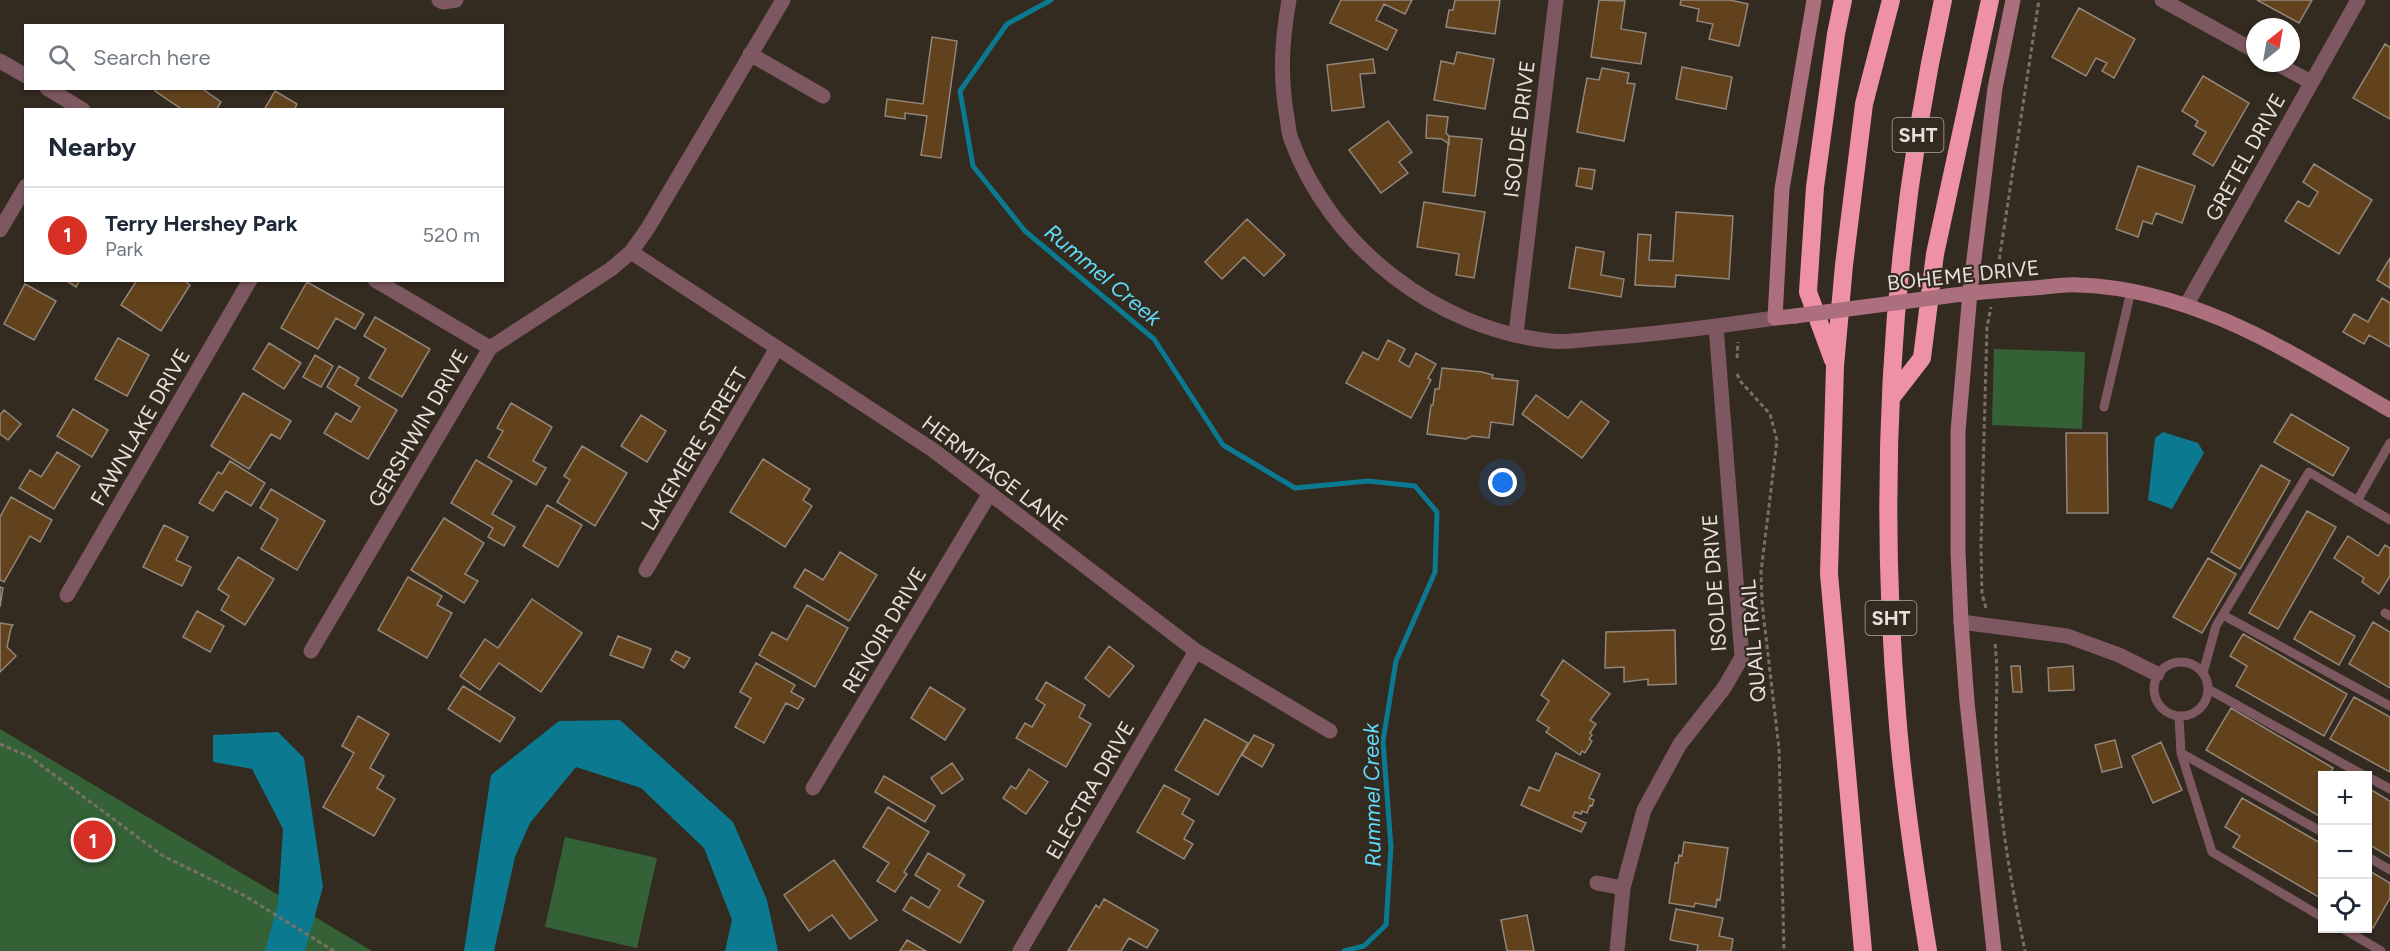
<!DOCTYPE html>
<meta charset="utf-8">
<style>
body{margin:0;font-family:Figtree,sans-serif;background:#f2f2f3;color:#1f2937}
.controls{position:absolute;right:18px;bottom:18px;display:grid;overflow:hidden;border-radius:0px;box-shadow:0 2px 4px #0004}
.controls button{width:54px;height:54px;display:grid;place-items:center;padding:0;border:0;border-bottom:2px solid #e0e1e3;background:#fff;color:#1f2937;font:30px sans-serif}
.compass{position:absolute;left:2246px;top:18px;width:54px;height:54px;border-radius:50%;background:#fff;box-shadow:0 2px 4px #0004;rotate:31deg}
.you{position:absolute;left:1503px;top:483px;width:21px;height:21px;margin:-15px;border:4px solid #fff;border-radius:50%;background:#1a73e8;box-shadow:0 0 0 9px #1a73e833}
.badge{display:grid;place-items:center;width:39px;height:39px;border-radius:50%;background:#d93025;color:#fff;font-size:20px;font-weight:700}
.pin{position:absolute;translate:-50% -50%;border:3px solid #fff;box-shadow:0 2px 6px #0006}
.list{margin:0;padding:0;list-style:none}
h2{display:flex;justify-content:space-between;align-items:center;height:78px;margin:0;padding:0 24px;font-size:26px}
h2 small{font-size:20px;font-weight:400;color:#747a83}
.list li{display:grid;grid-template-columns:39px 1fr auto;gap:18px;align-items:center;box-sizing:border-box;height:96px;padding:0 24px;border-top:2px solid #e0e1e3}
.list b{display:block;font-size:22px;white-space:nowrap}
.list p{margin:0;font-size:20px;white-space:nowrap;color:#747a83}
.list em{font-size:20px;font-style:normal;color:#747a83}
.icon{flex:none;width:33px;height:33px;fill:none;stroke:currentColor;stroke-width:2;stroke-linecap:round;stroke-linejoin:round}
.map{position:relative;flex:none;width:2390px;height:951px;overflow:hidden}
.search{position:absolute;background:#fff;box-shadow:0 2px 4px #0004;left:24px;top:24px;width:480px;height:66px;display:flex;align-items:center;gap:15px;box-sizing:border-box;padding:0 21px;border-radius:0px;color:#747a83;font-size:22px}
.panel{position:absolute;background:#fff;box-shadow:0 2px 4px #0004;left:24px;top:108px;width:480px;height:174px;border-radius:0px}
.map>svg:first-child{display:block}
.green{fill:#346236}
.water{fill:#0b798f}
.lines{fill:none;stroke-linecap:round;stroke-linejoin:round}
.stream{stroke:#0b798f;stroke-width:5}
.building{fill:#62421c;stroke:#92867a;stroke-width:1.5}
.path{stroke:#787067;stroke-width:3;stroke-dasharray:4.5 3;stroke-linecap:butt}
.lane{stroke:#7e5860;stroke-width:9}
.street{stroke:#7e5860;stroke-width:15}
.secondary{stroke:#ab6f7d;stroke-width:15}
.highway{stroke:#ee91a7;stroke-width:18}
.secondary-bridge{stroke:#ab6f7d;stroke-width:15}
.labels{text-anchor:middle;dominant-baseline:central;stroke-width:4.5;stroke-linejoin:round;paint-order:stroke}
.shield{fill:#332a20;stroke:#b1aaa2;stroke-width:1.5}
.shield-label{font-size:20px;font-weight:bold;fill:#e7e1da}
.street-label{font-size:21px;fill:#e7e1da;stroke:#332a20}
.water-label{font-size:22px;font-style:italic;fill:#60dbfa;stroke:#332a20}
</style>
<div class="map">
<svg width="2390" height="951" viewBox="0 0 2390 951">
<rect width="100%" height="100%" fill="#332a20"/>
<path class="green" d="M1994 349 2085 352 2082 429 1992 425Z
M0 729 372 951H0Z
M565 837 657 858 637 948 545 927Z"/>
<path class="water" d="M2163 432 2198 443 2204 453 2172 509 2148 500 2155 438Z
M620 720 733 822 767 900 778 951H725L732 920 704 848 641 788 576 767 530 823 515 857 494 951H464L491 775 559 721Z
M278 732 304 758 323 887 305 951H265L278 903 283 829 252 769 213 762V735Z"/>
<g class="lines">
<path class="stream" d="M1051 0 1007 24 960 91 973 166 1025 231 1154 339 1223 445 1295 488 1368 481 1415 486 1437 512 1435 572 1396 661 1383 741 1391 847 1386 925 1364 946 1344 951"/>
</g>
<path class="building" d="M1341 0H1412L1405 14 1384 4 1376 20 1397 30 1387 50 1330 23Z
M1455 0H1500L1495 34 1446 27 1449 10H1453Z
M1599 0 1625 1 1621 29 1646 33 1641 64 1591 57Z
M1681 0H1730L1748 4 1739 46 1709 39 1713 24 1697 21 1699 9 1680 5Z
M2257 0H2312L2299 23Z
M2079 8 2135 39 2114 78 2102 71 2107 63 2096 58 2086 76 2052 57Z
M932 37 957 41 941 158 921 155 927 116 905 113V119L885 116 887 99 923 104Z
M2385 44 2390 47V119L2353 98Z
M1457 52 1494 59 1485 109 1434 100 1441 61 1454 64Z
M1373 59 1375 73 1360 74 1364 107 1332 111 1327 65Z
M1682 67 1732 77 1726 109 1676 99Z
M1602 68 1629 73 1627 83 1635 84 1624 141 1577 132 1587 78 1599 80Z
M2203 76 2249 103 2213 166 2193 154 2206 132 2195 126 2198 121 2182 111Z
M157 88H201L221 102 216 110H183L155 91Z
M275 91 297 104 294 110H264Z
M1427 115 1448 117 1446 133 1449 136V144L1442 139 1426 138Z
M1388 121 1412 152 1399 162 1408 173 1381 193 1349 150Z
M1449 136 1482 139 1475 196 1443 192Z
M2314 164 2372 200 2339 254 2285 221 2298 201 2309 207 2318 192 2303 182Z
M2138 166 2195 186 2182 223 2156 213 2152 224 2143 221 2138 237 2116 229Z
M1579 168 1595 170 1592 189 1576 186Z
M1424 202 1485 212 1474 278 1456 275 1459 254 1417 247Z
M1676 212 1733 216 1729 279 1676 275 1675 287 1635 285 1638 234 1651 235 1649 260 1673 261Z
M1247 219 1285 255 1264 276 1244 257 1222 279 1205 262Z
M1576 247 1604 252 1601 275 1624 279 1621 297 1569 288Z
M2390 258V288L2377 280Z
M65 280H80L76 287Z
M137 280H183L190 285 161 331 121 305Z
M307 282 364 314 355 329 336 318 318 349 281 328Z
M25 284 56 301 34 340 4 324Z
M2382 298 2390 303V347L2369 335 2364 344 2343 332 2354 314 2368 322Z
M375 317 430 349 402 397 369 378 386 349 364 336Z
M118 338 149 355 127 396 95 379Z
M1388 340 1405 349 1399 361 1409 367 1416 353 1436 364 1428 378 1431 380 1411 418 1346 383 1363 352 1378 360Z
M269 343 301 363 284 389 253 369Z
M315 355 333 366 321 387 303 377Z
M339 366 359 378 355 385 397 410 368 459 324 433 336 413 351 422 360 407 327 387Z
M1442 368 1482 372 1493 375 1492 378 1518 381 1513 425 1491 422 1489 438 1472 436 1466 439 1427 434 1431 405H1433L1435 389H1439Z
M243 393 291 421 280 439 271 434 249 469 211 446Z
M1536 395 1568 418 1581 401 1609 422 1582 458 1522 414Z
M511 403 552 427 533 461 546 468 536 485 488 457 503 431 497 428Z
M73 409 108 430 92 457 57 436Z
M4 410 21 424 8 440 0 434V415Z
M2291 414 2349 448 2333 476 2274 442Z
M641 415 666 431 647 462 621 446Z
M2066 433H2107L2108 513H2067Z
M582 446 627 473 595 526 557 502 570 480 564 476Z
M57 452 80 466 54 509 19 488 30 470 41 477Z
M763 459 810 489 803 500 812 506 785 547 730 512Z
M476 460 512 481 492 514 515 527 504 546 488 537 493 528 451 503Z
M230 461 265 483 251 506 226 491 213 511 199 503 218 472 222 474Z
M2261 465 2290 481 2240 569 2211 552Z
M271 489 325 521 297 570 261 549 278 519 260 508Z
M11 497 52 520 40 542 30 536 4 582 0 580V517Z
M547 505 582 525 558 567 523 546Z
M2307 511 2336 527 2278 629 2249 613Z
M444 518 484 543 465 574 478 581 464 603 411 570Z
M164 525 188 537 176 560 191 567 182 586 143 567Z
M2348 536 2378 556 2385 545 2390 548V576L2379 594 2362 582 2364 578 2334 558Z
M840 552 877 575 849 621 794 587 805 569 823 580Z
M238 557 274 579 245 625 221 610 229 596 218 589Z
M2208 558 2236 574 2202 633 2173 617Z
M408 577 442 596 437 605 452 613 427 658 378 630Z
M0 587 3 588 0 607Z
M532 599 582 633 541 692 499 663 480 690 460 676 485 639 498 648Z
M807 605 848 628 815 687 759 655 772 632 787 640Z
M197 611 224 626 210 652 183 637Z
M2310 611 2355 636 2339 665 2294 639Z
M2373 622 2390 632V688L2349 664Z
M0 623 13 625 11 628 7 647 16 656 0 672Z
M1675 630 1676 684 1648 685V679L1624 682V667L1605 668 1606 632Z
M2243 634 2347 694 2324 736 2236 686 2247 666 2230 656Z
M618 636 651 649 643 668 610 655Z
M1109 646 1134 666 1109 697 1085 678Z
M676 651 690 658 684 668 671 660Z
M1563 660 1610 694 1590 720 1596 724 1590 733 1592 735 1589 739 1592 741 1585 753 1582 751 1580 755 1546 732 1549 728 1537 720 1549 701 1541 695Z
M756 663 795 685 791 692 804 699 798 709 786 703 764 743 735 727 751 698 740 692Z
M2011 666H2020L2022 692H2013Z
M2073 666 2074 690 2049 691 2048 668Z
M1046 682 1085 705 1079 717 1091 724 1066 767 1016 738 1025 723 1032 727 1045 705 1036 699Z
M463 686 515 718 500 742 448 709Z
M930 687 965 709 945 740 911 718Z
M2354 697 2390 717V772L2330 739Z
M2231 708 2333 768 2329 776H2322V810L2319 816 2206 750Z
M358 716 389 734 370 768 384 776 377 788 395 799 374 836 323 807 354 753 342 746Z
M1205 719 1248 743 1218 795 1175 770Z
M1254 735 1274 745 1262 767 1242 755Z
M2115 740 2122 767 2102 772 2095 745Z
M2161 742 2182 790 2153 803 2132 756Z
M1556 753 1600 774 1589 798 1594 800 1592 806 1590 805 1587 813 1582 811 1581 814 1575 812 1573 817 1586 823 1581 832 1521 805 1529 787 1539 791Z
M952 763 963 779 942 794 931 778Z
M1029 769 1048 782 1026 814 1003 798 1011 786 1016 789Z
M884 776 935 806 925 822 875 792Z
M1164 785 1190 799 1182 814 1194 821 1184 839 1193 844 1184 859 1137 832Z
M2368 788 2390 801V857L2368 844Z
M2242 798 2322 844V899L2233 847 2240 836 2225 827Z
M888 807 929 832 904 872 907 874 895 892 877 881 889 863 863 847Z
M1684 842 1728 848 1720 900 1717 899 1716 907 1695 903 1694 907 1669 903 1675 863H1678L1679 855 1682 856Z
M928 853 965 875 958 886 984 901 960 943 903 910 911 897 929 908 940 890 915 875Z
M834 860 877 920 850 939 832 915 809 931 784 895Z
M2368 870 2390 883V898L2373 928 2368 925Z
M1104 899 1158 930 1147 948 1129 938 1121 951H1068L1096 905 1099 908Z
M1676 909 1723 918 1719 936 1733 939 1731 951H1697L1698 945 1670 940Z
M1527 915 1534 951H1507L1501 920Z
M907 940 926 951H900Z"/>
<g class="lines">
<path class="path" d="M1997 274 2039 0
M1737 358 1738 342
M1737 374 1741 382 1770 414 1777 440 1761 572 1762 603 1779 749 1784 951
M1986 608 1982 594 1981 545 1987 327 1991 307
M1995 644C1999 677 1995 712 1996 745 1999 815 2011 883 2025 951
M0 744 30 757 163 856 245 896 334 951"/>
<path class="lane" d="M2104 407 2131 291
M2357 501 2390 443
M2385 613 2390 616
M2223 615 2390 706
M2154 689a27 27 0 1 1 54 0a27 27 0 1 1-54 0Z
M2203 673 2216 626 2309 472 2390 520
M2208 689 2365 776
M2179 717 2181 753 2212 852 2322 917
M2181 753 2322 832
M2368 777 2390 789
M2368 857 2390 870
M2342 928 2381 951"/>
<path class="street" d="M439 0 443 2 456 0
M1289 0C1282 40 1280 72 1286 112 1288 121 1288 131 1291 139 1330 247 1437 329 1550 341 1567 343 1587 339 1604 338 1661 334 1719 326 1775 318
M2162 0 2255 51
M750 54 823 96
M0 61 26 76
M2276 63 2311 82
M47 88 83 110
M0 230 26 186
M631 252 933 450 1196 651 1330 731
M375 280 490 348
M2187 304 2358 0
M1516 334 1556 0
M646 570 777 348
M67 595 250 280
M1961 622 2067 636 2119 655 2157 674
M311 651 490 348 611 269 631 252 648 228 783 0
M813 788 990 493
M1597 883 1623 888
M1020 951 1196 651
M1617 951 1623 888 1644 810 1680 744 1724 688 1742 657 1716 326"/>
<path class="secondary" d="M1947 296C1976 292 2005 290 2034 288 2049 287 2064 284 2079 285 2195 289 2293 354 2390 410
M1795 316 1775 318 1782 189 1814 0
M1994 951 1967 702 1961 622 1958 551V431L1970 292 1995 88 2013 0"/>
<path class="highway" d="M1833 360 1808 292 1815 187 1836 34 1843 0
M1891 398 1922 358 1935 254 1990 0
M1863 951 1829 574 1835 366 1844 265 1864 104 1891 0
M1928 951C1915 872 1903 793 1897 713 1877 475 1892 233 1943 0"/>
<path class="secondary-bridge" d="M1795 316 1947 296"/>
</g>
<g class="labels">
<g class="shield">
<rect x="1892.5" y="118" width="51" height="34" rx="4.5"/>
<rect x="1865.5" y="601" width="51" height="34" rx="4.5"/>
</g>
<g class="shield-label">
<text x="1918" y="135">SHT</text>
<text x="1891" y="618">SHT</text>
</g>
<g class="street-label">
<text transform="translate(1519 129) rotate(-83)">ISOLDE DRIVE</text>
<text transform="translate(2245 157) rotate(-61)">GRETEL DRIVE</text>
<text transform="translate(1963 275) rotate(-6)">BOHEME DRIVE</text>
<text transform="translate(140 427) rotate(-60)">FAWNLAKE DRIVE</text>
<text transform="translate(418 428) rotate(-60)">GERSHWIN DRIVE</text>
<text transform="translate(694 449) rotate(-59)">LAKEMERE STREET</text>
<text transform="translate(995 473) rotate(37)">HERMITAGE LANE</text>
<text transform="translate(1714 583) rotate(-94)">ISOLDE DRIVE</text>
<text transform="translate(884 630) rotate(-59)">RENOIR DRIVE</text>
<text transform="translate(1753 641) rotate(-95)">QUAIL TRAIL</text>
<text transform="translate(1090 790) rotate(-60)">ELECTRA DRIVE</text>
</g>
<g class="water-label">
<text transform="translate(1103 275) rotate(40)">Rummel Creek</text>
<text transform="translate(1372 795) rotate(-91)">Rummel Creek</text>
</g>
</g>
</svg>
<div class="controls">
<button>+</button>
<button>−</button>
<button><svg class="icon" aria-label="locate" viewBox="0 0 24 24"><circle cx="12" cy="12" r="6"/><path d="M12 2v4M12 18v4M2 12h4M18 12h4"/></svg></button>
</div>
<svg class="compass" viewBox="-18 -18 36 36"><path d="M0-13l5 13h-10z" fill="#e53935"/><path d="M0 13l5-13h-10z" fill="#747a83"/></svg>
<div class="you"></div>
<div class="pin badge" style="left:93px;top:840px">1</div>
<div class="search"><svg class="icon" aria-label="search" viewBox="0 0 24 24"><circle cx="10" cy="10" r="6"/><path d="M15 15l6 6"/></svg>Search here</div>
<section class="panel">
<h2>Nearby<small></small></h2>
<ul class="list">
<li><span class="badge">1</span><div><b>Terry Hershey Park</b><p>Park</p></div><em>520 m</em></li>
</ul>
</section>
</div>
